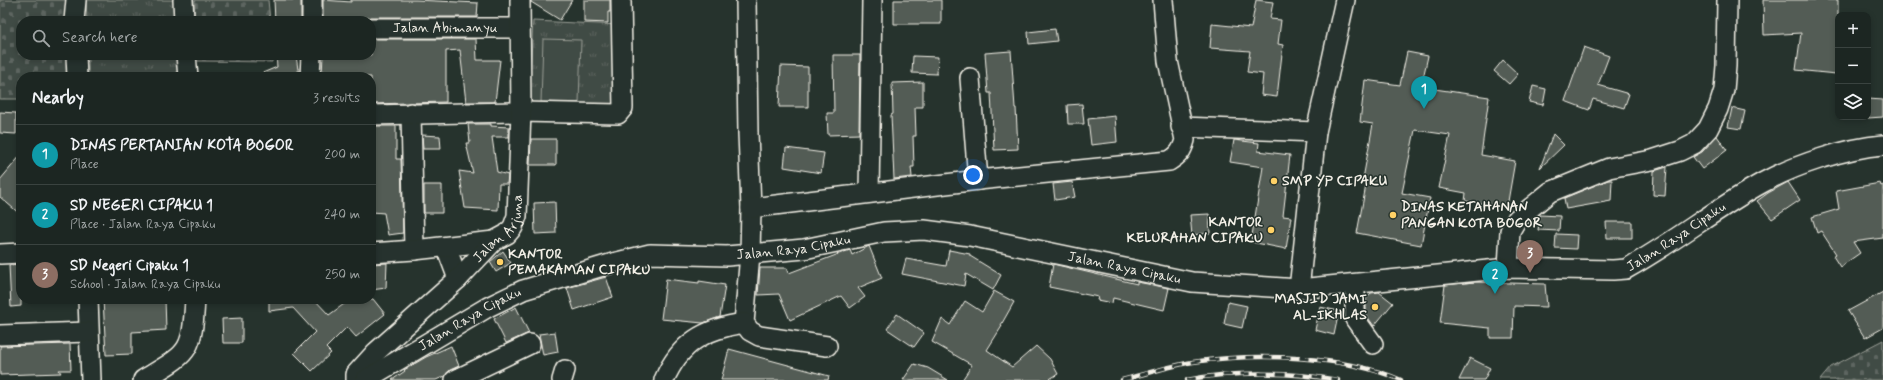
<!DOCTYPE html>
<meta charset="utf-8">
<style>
body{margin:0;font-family:Mynerve,sans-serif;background:#29322f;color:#f1f3f6}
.controls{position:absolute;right:12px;top:12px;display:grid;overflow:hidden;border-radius:8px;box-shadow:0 2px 6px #0003}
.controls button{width:36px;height:36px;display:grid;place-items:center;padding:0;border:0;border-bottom:1px solid #3a4340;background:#1c2622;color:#f1f3f6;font:20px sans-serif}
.you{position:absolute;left:973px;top:175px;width:14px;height:14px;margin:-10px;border:3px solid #fff;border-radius:50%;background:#1a73e8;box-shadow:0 0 0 6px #1a73e833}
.badge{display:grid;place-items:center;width:26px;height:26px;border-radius:50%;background:#8c9099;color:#fff;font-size:13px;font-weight:700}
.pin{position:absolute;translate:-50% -33px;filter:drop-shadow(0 1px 2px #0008)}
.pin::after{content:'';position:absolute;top:21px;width:14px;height:12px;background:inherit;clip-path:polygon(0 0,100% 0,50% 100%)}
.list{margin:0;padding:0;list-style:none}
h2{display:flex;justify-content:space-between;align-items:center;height:52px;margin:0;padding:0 16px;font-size:17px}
h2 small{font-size:13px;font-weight:400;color:#a0a5a5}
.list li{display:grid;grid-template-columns:26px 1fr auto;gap:12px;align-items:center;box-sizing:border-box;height:60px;padding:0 16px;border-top:1px solid #3a4340}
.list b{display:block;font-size:15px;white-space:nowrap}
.list p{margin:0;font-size:13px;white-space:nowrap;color:#a0a5a5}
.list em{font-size:13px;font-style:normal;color:#a0a5a5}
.icon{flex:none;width:22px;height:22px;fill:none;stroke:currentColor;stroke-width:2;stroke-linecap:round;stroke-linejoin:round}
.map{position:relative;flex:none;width:1883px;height:380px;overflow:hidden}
.search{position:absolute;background:#1c2622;box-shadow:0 2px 6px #0003;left:16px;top:16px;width:360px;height:44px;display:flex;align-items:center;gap:10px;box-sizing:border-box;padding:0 14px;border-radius:16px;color:#a0a5a5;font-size:15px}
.panel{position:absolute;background:#1c2622;box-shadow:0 2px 6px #0003;left:16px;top:72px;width:360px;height:232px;border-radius:16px}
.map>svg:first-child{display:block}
.cemetery{fill:url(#cemetery-stones);stroke:#9a9e96}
.park{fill:url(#park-tufts);stroke:#9a9e96}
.pitch{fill:#414b45;stroke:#9a9e96}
.building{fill:#525c55;stroke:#f4f1e8}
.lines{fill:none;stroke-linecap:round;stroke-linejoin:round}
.minor-casing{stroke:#f4f1e8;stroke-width:22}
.minor{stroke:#26332d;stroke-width:19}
.rail-casing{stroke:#f4f1e8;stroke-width:4.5}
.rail{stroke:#26332d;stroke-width:3;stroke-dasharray:9;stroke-linecap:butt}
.poi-dot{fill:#ffd166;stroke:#26332d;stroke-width:1.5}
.labels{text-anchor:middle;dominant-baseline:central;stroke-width:3;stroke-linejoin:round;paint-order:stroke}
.street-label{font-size:14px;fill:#f4f1e8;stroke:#26332d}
.poi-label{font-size:14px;font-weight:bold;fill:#f4f1e8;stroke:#26332d;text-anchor:start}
</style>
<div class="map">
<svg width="1883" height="380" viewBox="0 0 1883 380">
<defs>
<pattern id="cemetery-stones" width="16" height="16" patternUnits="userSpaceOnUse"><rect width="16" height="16" fill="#414b45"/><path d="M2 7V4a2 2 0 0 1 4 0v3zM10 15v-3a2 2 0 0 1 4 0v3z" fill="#5d6560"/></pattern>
<pattern id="park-tufts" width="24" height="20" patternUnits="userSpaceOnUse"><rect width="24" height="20" fill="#414b45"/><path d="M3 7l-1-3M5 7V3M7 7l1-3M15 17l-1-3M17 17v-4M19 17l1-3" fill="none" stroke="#5d6560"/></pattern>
</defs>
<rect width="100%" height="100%" fill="#26332d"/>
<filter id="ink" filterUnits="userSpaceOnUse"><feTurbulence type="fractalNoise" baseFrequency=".025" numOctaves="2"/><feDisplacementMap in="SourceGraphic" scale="8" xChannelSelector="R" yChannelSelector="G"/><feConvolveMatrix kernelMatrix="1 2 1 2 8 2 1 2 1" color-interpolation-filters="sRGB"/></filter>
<g filter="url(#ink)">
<path class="cemetery" d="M0 0H74L73 21H21V55H74L75 77H21V99H0Z
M195 0H268L270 21H194Z
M194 55H272V62L196 61Z
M1883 340V380H1820L1831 367Z"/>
<path class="park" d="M86 0H183L185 21H87Z
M533 21 620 25 618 114 528 113Z
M88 55H187L188 77H88Z"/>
<path class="pitch" d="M543 39 581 40 579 103 541 102Z"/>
<path class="building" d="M274 0H301V21H275Z
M323 0 351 2V0H416L478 3 477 17H371L363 21H323Z
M531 0H572L560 20 531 2Z
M584 0H610V12H608V23L584 22Z
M894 0H941V24H894Z
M1256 0 1273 2 1270 19 1281 20 1278 44 1283 45 1277 97 1261 95 1263 74 1247 72 1250 51 1210 48 1212 24 1251 28Z
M1763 0H1838V59L1836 74 1796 70 1801 33 1764 35Z
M1055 29 1057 41 1029 44 1028 32Z
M371 39H476L477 60H500L495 102H466L460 50 446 51V102L371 104V77L322 75 323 55H371Z
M1584 47 1609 56 1598 85 1629 94 1624 108 1593 99 1589 110 1565 101Z
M1011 51 1015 108H1016L1018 149 994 150 991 93H988L985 53Z
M1407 52 1428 56 1421 87 1489 97 1481 155 1515 161 1507 207 1465 201 1466 193 1439 188 1450 135 1415 130 1402 193 1430 198 1421 245 1357 233 1367 180 1363 179 1373 124 1360 122 1365 80 1400 85Z
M276 55H296L299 77H253L277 67Z
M833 55H860L859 134 828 135 827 113H834Z
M913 56 938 57 937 74 912 73Z
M1503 60 1518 74 1509 84 1494 71Z
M781 66 808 67V107H779Z
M923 82V107H915L916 136H913L914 167H911L912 177 894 179 891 115 893 114 892 83Z
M1533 86 1546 89 1543 105 1529 102Z
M1868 99 1883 100V117L1868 118Z
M1082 104 1084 124H1068L1067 105Z
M1732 108 1745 111 1741 129 1728 127Z
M0 112 16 113V134L0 133Z
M1115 116 1117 142 1091 145 1088 119Z
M468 124H491V126L509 127V137H492L497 172 508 175 507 184H499L498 210 465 208 459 171 473 173 466 143H470Z
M371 126H396V159H401L403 233 388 235 384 213 372 212Z
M1553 134 1564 145 1540 168Z
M422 135 440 136 441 149H423Z
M1717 136 1727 150 1702 169 1693 157 1702 152Z
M531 139H556V165H530Z
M1234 140 1259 143 1258 151 1290 155 1283 216 1291 217 1286 249 1251 242 1263 167 1230 162Z
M786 148 824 153 821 173 784 167Z
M21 155V215L0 197V180Z
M1667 167 1665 196 1653 195 1654 171Z
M1608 180H1612L1611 201 1566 209 1564 198Z
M1072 182 1075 197 1055 200 1053 184Z
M1788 182 1800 200 1772 219 1757 201 1768 193Z
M1880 183 1881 186 1883 185V238L1853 242 1860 253 1840 267 1833 256 1836 254 1821 231 1817 233 1812 217 1839 209 1836 191Z
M424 185H442V213H424Z
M555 202 556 233 535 234 534 203Z
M1209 214 1210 233 1192 235 1190 215Z
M1540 215 1560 216 1559 231 1538 230Z
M1606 222H1632V238H1607Z
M1556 234 1577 235 1576 249 1555 248Z
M869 246 882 278 858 288 865 297 850 308 841 296 790 320 779 294 758 295 760 268H787L789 273 844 252 850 250 852 255Z
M949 250 970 254V256L1001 275 993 290 966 274 964 286 902 274 906 259 946 266Z
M503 251 511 263 496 272 490 262Z
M387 263 386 288 371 290V264Z
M21 264V306L11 307 9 265Z
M1053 264 1137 284V282L1169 288 1164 310 1113 298 1112 303 1097 300 1098 297 1049 287Z
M606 277 613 297 574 310 567 288Z
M666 279 699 283V281L725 285 720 317 703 323 661 319Z
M1474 282 1545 284 1547 307 1514 306 1513 338H1490V328L1440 323 1445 285Z
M994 291 1014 302 1001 325 1002 326 987 350 1012 367 1036 346 1050 359 1058 374 1048 380H962L972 365 932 342 942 319 950 325 965 301 982 312Z
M1379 292 1393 303 1374 326 1366 315V299L1371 293Z
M1883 292V328L1865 338 1848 311Z
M103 299H165L166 330 132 332V354L106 355Z
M269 299H314L329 315 351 299H373L385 314 356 337 347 327 326 348 331 353 312 371 294 353 315 332 293 308 269 311Z
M1228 302 1247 306 1242 328 1224 324Z
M516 307 529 333 506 343 494 319Z
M1320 307 1339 311 1334 335 1315 330Z
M897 314 924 333 914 347 887 329Z
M242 318V343H223L222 319Z
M555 332 558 352 543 355 539 334Z
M70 344 71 370H59L61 373 0 375V346Z
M451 346 459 366 450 370 445 376 436 380H392L405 371 404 370 426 357Z
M729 349 829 376 828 380H721Z
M1470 358 1490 368 1484 380H1459Z
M914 364 928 368 948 380H903Z"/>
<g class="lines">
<defs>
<g id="minor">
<path d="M183 0 184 21"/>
<path d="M746 0 748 133 751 208 750 254 744 323 750 331 759 336 827 346"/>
<path d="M74 21 76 0"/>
<path d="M312 21V0"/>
<path id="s1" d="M371 28H519"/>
<path d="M76 55 77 77"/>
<path d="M186 55 188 77"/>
<path d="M310 77 311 55"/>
<path d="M970 78 978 180"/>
<path d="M411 113 414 250"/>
<path d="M371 115 521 112 618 114 623 108 621 0"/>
<path d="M1181 127 1316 132"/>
<path d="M869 193 872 0"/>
<path d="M751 208 978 180 1169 161C1179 155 1182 151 1185 140L1168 61 1163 0"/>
<path d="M446 247 458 279"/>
<path d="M371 253 414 250 494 241"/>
<path d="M0 254 21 253"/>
<path d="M1508 268 1510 231 1517 219 1550 192 1609 168 1652 160 1680 151 1694 144 1708 129 1718 109 1724 90 1726 66 1727 0"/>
<path d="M1355 285V319L1373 344"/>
<path d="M1299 289 1316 132 1345 0"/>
<path d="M88 299 91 380"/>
<path d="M0 335 88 332"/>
<path d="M143 380C189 352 192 355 195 299"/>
<path id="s2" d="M356 380V374L376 352 458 279 494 241 507 234 513 227 517 216 521 112 520 0"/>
<path id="s3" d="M365 380 488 307 523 290 613 263 650 254 727 256 804 249 884 232 924 230 970 236 1192 282 1299 289 1508 268 1613 270 1626 269C1673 243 1715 209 1762 183 1795 165 1846 148 1883 145"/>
<path d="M455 380 530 344"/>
<path d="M562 380 565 370"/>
<path d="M664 380C680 343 704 329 744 323"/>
</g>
</defs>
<use href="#minor" class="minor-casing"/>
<use href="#minor" class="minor"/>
<defs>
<path id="rail" d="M1122 380C1145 374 1169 366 1193 362 1254 353 1344 355 1401 380
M1187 380C1231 371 1294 372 1338 380"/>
</defs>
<use href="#rail" class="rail-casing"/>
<use href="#rail" class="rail"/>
</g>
</g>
<g class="poi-dot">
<circle cx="1274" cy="181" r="4"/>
<circle cx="1393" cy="215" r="4"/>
<circle cx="1271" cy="230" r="4"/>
<circle cx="500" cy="262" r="4"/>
<circle cx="1375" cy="307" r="4"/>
</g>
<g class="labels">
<g class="street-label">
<text stroke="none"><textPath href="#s1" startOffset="74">Jalan Abimanyu</textPath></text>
<text stroke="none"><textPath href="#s2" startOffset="213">Jalan Arjuna</textPath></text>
<text stroke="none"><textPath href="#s3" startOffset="1358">Jalan Raya Cipaku</textPath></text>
<text stroke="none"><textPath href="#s3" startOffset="458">Jalan Raya Cipaku</textPath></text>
<text stroke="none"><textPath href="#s3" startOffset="794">Jalan Raya Cipaku</textPath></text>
<text stroke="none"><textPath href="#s3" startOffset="121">Jalan Raya Cipaku</textPath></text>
</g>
<g class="poi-label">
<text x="1282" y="181">SMP YP CIPAKU</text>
<text x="1401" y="207">DINAS KETAHANAN<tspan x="1401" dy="16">PANGAN KOTA BOGOR</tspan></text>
<text x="1263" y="222" text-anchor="end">KANTOR<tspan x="1263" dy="16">KELURAHAN CIPAKU</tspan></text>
<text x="508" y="254">KANTOR<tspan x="508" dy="16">PEMAKAMAN CIPAKU</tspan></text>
<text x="1367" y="299" text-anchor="end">MASJID JAMI<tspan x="1367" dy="16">AL-IKHLAS</tspan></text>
</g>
</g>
</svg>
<div class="controls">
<button>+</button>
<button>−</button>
<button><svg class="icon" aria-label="layers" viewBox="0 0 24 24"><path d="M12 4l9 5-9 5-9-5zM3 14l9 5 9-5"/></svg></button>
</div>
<div class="you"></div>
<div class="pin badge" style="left:1424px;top:109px;background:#0f9aa8">1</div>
<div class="pin badge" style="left:1495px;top:294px;background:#0f9aa8">2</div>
<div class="pin badge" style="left:1530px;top:273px;background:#8d6e63">3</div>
<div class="search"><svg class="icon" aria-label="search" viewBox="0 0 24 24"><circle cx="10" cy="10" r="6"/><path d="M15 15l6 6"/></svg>Search here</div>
<section class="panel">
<h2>Nearby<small>3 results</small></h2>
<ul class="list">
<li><span class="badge" style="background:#0f9aa8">1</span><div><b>DINAS PERTANIAN KOTA BOGOR</b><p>Place</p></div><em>200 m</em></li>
<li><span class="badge" style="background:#0f9aa8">2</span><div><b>SD NEGERI CIPAKU 1</b><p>Place · Jalan Raya Cipaku</p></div><em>240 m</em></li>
<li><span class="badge" style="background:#8d6e63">3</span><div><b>SD Negeri Cipaku 1</b><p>School · Jalan Raya Cipaku</p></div><em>250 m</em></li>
</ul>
</section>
</div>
